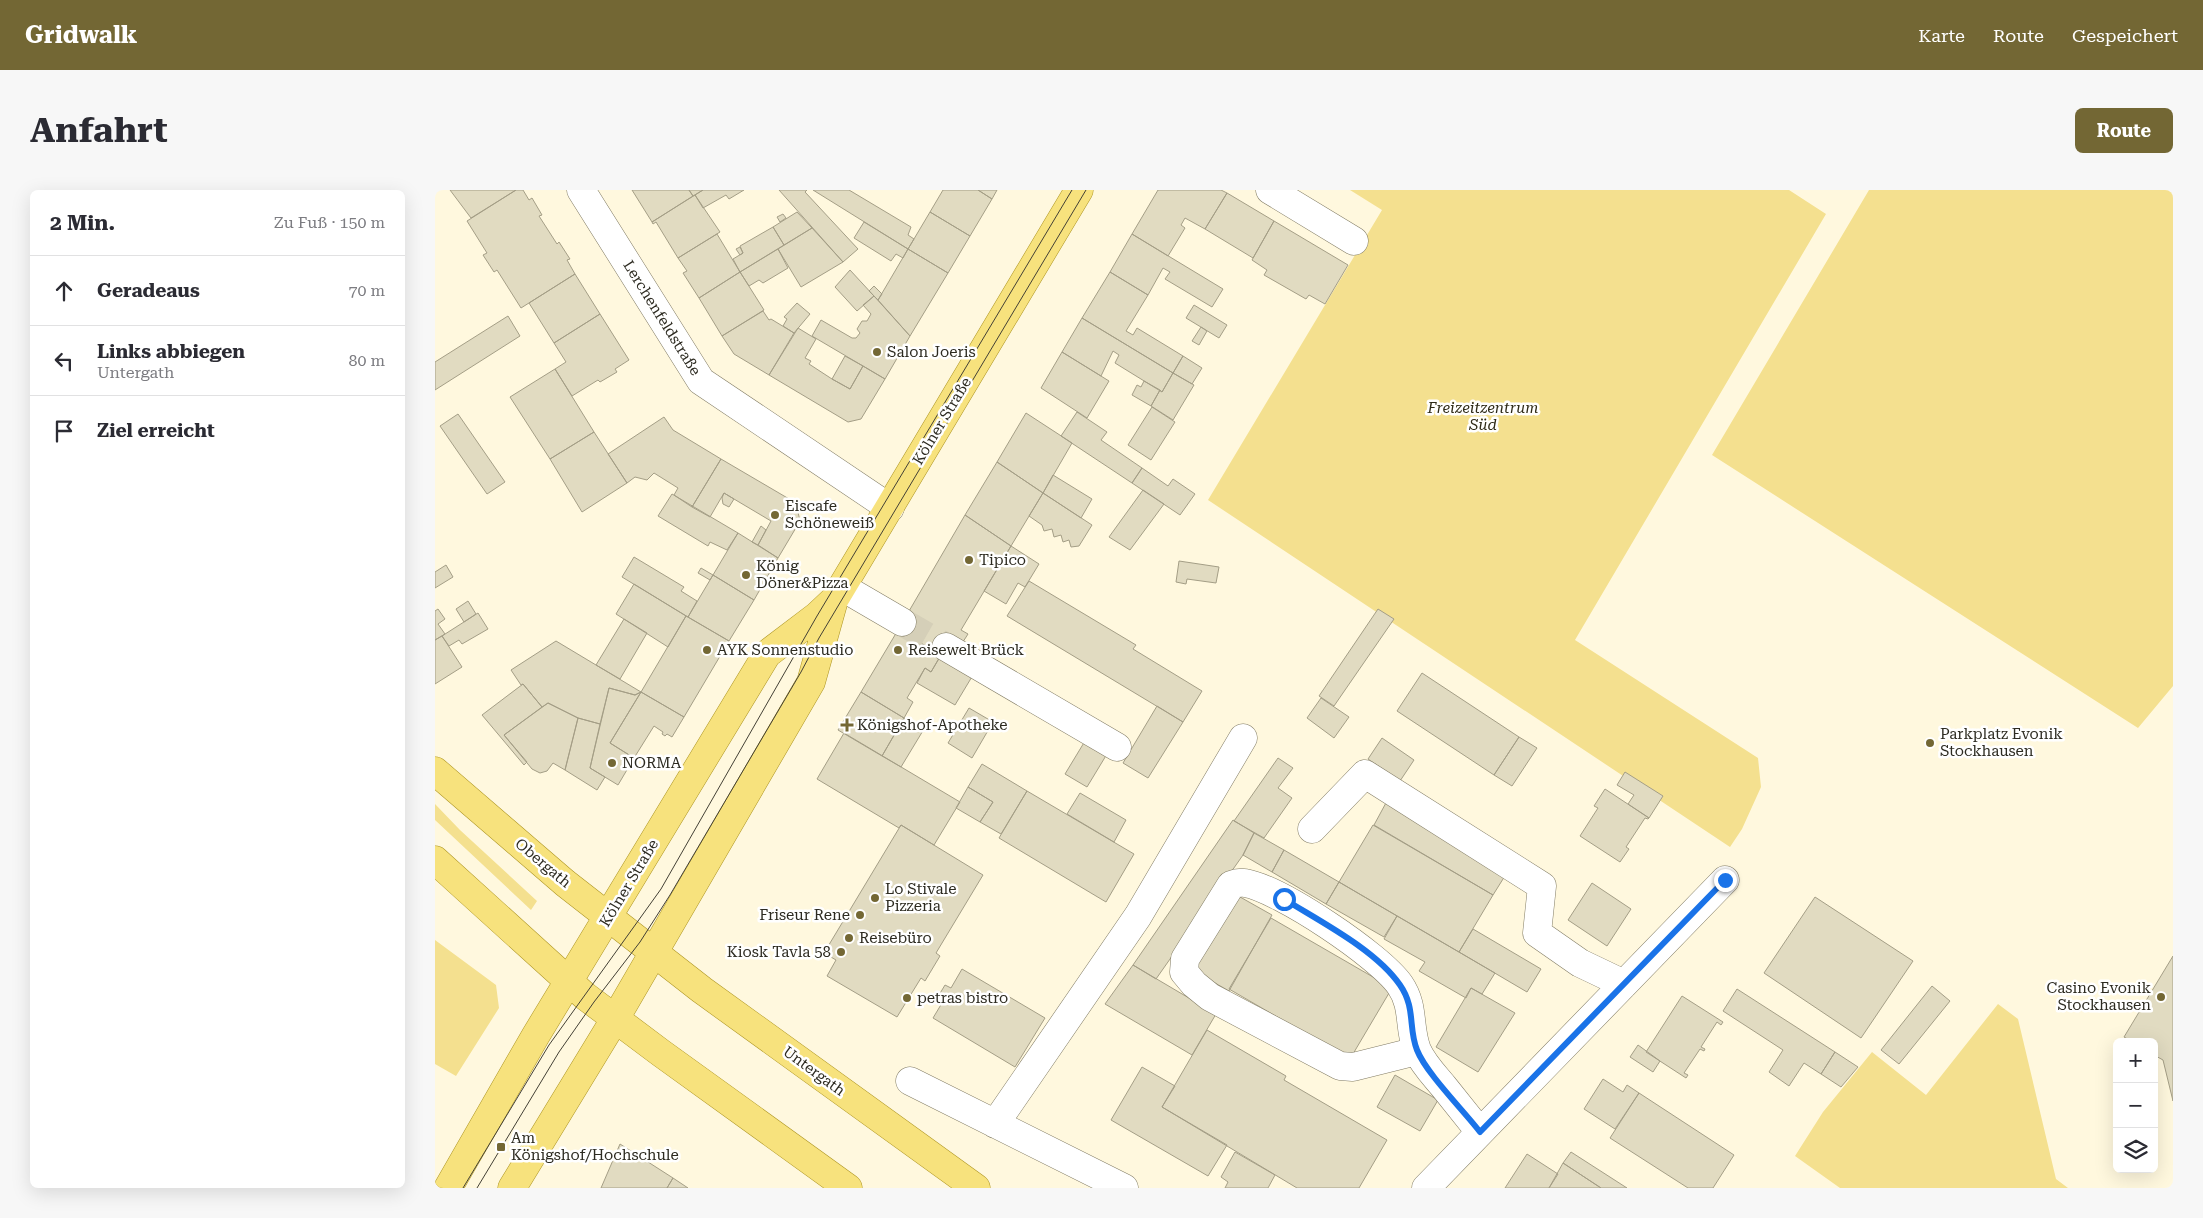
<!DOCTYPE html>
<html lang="de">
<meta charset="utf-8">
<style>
body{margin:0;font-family:"Roboto Serif",serif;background:#f7f7f7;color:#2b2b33}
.controls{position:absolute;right:15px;bottom:15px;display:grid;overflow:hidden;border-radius:8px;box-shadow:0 5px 20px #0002}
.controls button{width:45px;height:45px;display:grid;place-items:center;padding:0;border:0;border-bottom:1px solid #e1e1e2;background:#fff;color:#2b2b33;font:25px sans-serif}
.stop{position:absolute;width:15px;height:15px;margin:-11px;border:4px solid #1a73e8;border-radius:50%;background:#fff}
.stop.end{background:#1a73e8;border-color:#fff;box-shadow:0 1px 5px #0008}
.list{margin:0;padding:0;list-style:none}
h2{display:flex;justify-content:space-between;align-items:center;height:65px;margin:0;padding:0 20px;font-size:21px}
h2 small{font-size:16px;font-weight:400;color:#7c7c81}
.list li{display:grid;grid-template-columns:32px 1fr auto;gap:15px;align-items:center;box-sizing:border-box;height:70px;padding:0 20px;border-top:1px solid #e1e1e2}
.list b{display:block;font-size:19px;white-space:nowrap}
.list p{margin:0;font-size:16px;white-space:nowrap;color:#7c7c81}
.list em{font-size:16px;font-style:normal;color:#7c7c81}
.icon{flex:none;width:28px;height:28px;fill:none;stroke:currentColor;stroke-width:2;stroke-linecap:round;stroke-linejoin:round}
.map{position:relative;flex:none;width:1738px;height:998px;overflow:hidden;border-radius:8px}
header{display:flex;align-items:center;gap:30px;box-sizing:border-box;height:70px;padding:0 25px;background:#736734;color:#fff}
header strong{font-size:24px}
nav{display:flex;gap:28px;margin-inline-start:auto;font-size:18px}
.intro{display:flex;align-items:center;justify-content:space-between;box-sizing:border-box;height:120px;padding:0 30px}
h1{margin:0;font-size:35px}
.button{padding:12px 22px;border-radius:8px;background:#736734;color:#fff;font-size:18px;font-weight:700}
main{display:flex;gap:30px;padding:0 30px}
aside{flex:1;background:#fff;border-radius:8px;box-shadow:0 5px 20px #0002}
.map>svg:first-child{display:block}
.green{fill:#f4e08f}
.building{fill:#e1dbc1;stroke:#a49e86}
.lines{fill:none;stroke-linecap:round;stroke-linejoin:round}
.minor-tunnel{stroke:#d5cfb8;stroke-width:28;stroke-dasharray:28 14;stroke-linecap:butt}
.minor-casing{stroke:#827c65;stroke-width:29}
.major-casing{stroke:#ad9524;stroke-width:29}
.minor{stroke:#fff;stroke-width:28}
.major{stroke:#f7e27d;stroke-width:28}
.tram{stroke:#434035;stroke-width:1}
.route{stroke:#1a73e8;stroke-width:6}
.poi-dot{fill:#736734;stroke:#fff;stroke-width:2}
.labels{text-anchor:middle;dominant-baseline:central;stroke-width:5;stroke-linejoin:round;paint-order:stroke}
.street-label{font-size:15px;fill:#2d2b21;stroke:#fff}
.poi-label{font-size:15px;fill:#2d2b21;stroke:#fff;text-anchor:start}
.park-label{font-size:15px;font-style:italic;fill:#2e2a17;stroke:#fff}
</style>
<header>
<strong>Gridwalk</strong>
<nav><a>Karte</a><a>Route</a><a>Gespeichert</a></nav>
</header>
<div class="intro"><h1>Anfahrt</h1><a class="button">Route</a></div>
<main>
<aside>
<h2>2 Min.<small>Zu Fuß · 150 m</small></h2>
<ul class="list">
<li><svg class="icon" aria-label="ahead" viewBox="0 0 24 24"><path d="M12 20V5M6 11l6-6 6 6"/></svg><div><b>Geradeaus</b></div><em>70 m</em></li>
<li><svg class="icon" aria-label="left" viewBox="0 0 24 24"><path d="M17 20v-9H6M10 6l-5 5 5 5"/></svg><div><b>Links abbiegen</b><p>Untergath</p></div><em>80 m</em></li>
<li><svg class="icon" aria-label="arrive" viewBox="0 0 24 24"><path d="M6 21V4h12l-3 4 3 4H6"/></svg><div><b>Ziel erreicht</b></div></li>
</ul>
</aside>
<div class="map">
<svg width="1738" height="998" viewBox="0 0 1738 998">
<rect width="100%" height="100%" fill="#fff8de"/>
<path class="green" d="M915 0H1354L1391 24 1140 450 1323 568 1326 597 1307 639 1295 657 773 310 947 20Z
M1434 0H1738V496L1703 538 1277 265Z
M0 614 25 640 102 711 96 720 0 630Z
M0 750 61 795 64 818 21 886 0 874Z
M1563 814 1583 829 1621 989 1633 998H1405L1360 966 1388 922 1437 862 1491 905Z"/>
<path class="building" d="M15 0H81L36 28Z
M81 0H88L94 10 97 8 107 25 104 26 122 54 124 52 135 69 132 70 140 84 86 118 62 80 59 82 48 65 52 63 32 31Z
M197 0H254L258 6 217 32Z
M254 0H268L258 6Z
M268 0H309L294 9 291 5 268 18 260 5Z
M344 0H372L370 2 423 59 408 72Z
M378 0H414L476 37 473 45 479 49 473 59Z
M508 0H543L557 9 535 46 495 22Z
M543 0H562L557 9Z
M723 0H786L792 3 770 39 750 28 746 35 750 38 733 66 697 44Z
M792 3 839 31 818 68 770 39Z
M260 5 285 42 243 68 221 32 218 34 217 32Z
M362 22 377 38 349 55 338 37Z
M495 22 535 46 513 83 473 59Z
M348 24 351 28 345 32 342 27Z
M839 31 913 75 890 114 874 105 871 109 829 85 832 80 817 70Z
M429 32 473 59 468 68 461 64 456 71 419 48Z
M338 37 349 55 305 82 298 69 308 63 305 56Z
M377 38 408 72 366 97 343 59Z
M282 44 305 82 264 108 248 83 252 81 243 68Z
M697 44 788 99 777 117 730 89 735 82 728 78 713 105 675 82Z
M305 57 308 63 305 65 301 59Z
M343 59 353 78 328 93 324 90 314 96 305 82Z
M473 59 513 83 475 146 443 110Z
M415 80 439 106 422 121 400 97Z
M305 82 329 120 287 146 264 108Z
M675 82 713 105 691 141 698 145 702 138 748 166 738 183 647 128Z
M140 84 165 124 119 153 94 113Z
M439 96 447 104 443 110 434 101Z
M439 106 475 146 450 189 377 146 386 130 417 148H421L425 143 422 139 427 131H432L436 124 428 115Z
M362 113 375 124 359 143 348 136 352 129 349 127Z
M759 115 792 135 784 148 751 128Z
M328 121 334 130 336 129 359 143 334 185 299 164 287 146Z
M165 124 194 170 180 179 182 182 165 192 163 190 137 206 120 179 131 172 119 153Z
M73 126 85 146 0 200V172Z
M647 128 738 183 727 202 680 173 684 165 678 161 666 186 627 162Z
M766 137 772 141 764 155 757 151Z
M363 138 381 149 370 168 376 171 374 174 397 189 415 199 428 176 450 189 426 229 413 232 334 185Z
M627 162 674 191 652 228 606 198Z
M410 166 428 176 415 199 397 189Z
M748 166 767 178 757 194 738 183Z
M120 179 159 242 115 269 75 207Z
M738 183 759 195 738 230 716 216 725 200 727 202Z
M709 191 725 200 716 216 697 205 702 195 706 197Z
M717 217 740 232 716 270 693 255Z
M642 222 672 242 666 250 707 278 697 293 626 246Z
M591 223 637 253 608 303 562 272Z
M23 224 70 292 52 304 5 236Z
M229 227 238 240 286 269 257 317 239 305 243 298 219 283 212 290 200 287 192 293 173 264Z
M159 242 192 293 147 322 115 269Z
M286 269 361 313 365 331 343 368 323 355 336 331 299 309 289 303 275 327 257 317Z
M562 272 608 303 576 356 530 325Z
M707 278 733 296 738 289 760 304 745 325 697 293Z
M618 285 657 309 646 328 608 303Z
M708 300 729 314 695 360 674 347Z
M289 303 299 309 294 317 288 314 287 308Z
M608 303 657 335 644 356 636 357 634 350 628 352 626 345 619 347 617 339 609 341 607 335 594 326Z
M237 304 303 343 292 360 275 352 273 356 223 326Z
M530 325 576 356 526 440 533 444 526 455 506 465 463 440Z
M326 336 331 340 323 355 317 352Z
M303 343 343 368 319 410 278 385Z
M576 356 604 374 590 397 583 393 571 414 549 401Z
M199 367 249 397 246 401 262 411 253 427 187 387Z
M744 371 784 377 781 393 752 389 751 394 741 392Z
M11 375 18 387 0 398V382Z
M266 378 278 385 275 390 263 383Z
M278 385 319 410 294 451 253 427Z
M594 391 701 455 698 459 767 501 748 532 572 426Z
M199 394 251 426 233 457 181 424Z
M33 411 41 424 29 432 21 419Z
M3 419 10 429 3 434 10 444 0 450V421Z
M943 419 959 429 899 516 884 506Z
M43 423 53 439 27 454 24 450 14 456 7 446Z
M251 426 294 451 249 527 206 502Z
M189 429 212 443 185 489 161 475Z
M463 440 506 465 496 482 490 478 472 508 478 512 469 528 426 502Z
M7 446 27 477 0 494V450Z
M121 451 206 502 200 505 174 498 165 534 143 528 113 513 107 517 88 494 86 495 76 480Z
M506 465 538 485 520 515 482 493 490 478 496 482Z
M987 483 1084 547 1059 585 962 521Z
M88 494 107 517 69 545 92 572 89 575 47 525Z
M174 498 200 505 206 502 175 553 199 568 183 595 155 578Z
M206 502 249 527 237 547 232 544 230 546 227 544 228 542 219 536 199 568 175 553Z
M426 502 469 528 447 566 403 540Z
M886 508 914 527 899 548 872 528Z
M113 513 143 528 130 580 118 573 112 581 105 583 97 579 69 545Z
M722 516 748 532 713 588 688 573Z
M534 518 558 532 537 568 513 553Z
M143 528 165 534 155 578 170 587 162 600 130 580Z
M469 528 489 539 466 577 447 566Z
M409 543 525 612 499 655 466 635 464 638 382 589Z
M1084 547 1102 558 1077 596 1059 585Z
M947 548 979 570 965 591 933 569Z
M650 551 672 564 652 597 630 584Z
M843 568 858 578 843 598 857 608 829 648 799 631Z
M547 574 592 601 566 644 545 632 558 612 533 597Z
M1190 582 1228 606 1214 628 1193 614 1199 605 1182 595Z
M533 597 558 612 545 632 521 618Z
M1170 599 1214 628 1213 629 1210 628 1191 657 1194 659 1185 672 1145 646 1163 618 1159 616Z
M592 601 699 664 671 712 564 648Z
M645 603 691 630 679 652 632 624Z
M952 611 1073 681 1058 705 939 635Z
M798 630 819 643 808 665 721 789 698 775Z
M466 635 548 685 501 763 505 766 490 791 486 788 462 827 392 786 401 770 389 763Z
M938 635 1058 705 1024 762 904 692Z
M819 643 849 660 837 682 808 665Z
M849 660 904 692 891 714 837 682Z
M904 692 962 726 949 747 891 714Z
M1157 693 1196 719 1172 756 1133 730Z
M798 703 837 725 794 801 754 778Z
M1380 707 1478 771 1426 848 1329 783Z
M962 726 1060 783 1047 804 1036 798 1031 808 984 781 990 772 949 749Z
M836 728 957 798 915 869 794 799Z
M1038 739 1106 779 1092 802 1024 762Z
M1738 766V911L1728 870 1719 865V852H1698L1689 847Z
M698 775 781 824 757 865 670 814Z
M527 779 610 828 580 877 498 828 510 808 504 805 510 795 516 798Z
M1497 796 1515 811 1464 874 1446 860Z
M1036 798 1080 823 1043 882 1001 857Z
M1302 799 1400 862 1386 884 1369 873 1354 896 1334 882 1348 860 1288 821Z
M1247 806 1288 832 1286 835 1282 832 1266 857 1270 859 1269 861 1265 859 1249 883 1253 885 1251 888 1211 862Z
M772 840 851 886 849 890 952 950 924 998H862L727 917Z
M1203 855 1225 871 1218 882 1195 867Z
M1400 862 1423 877 1406 897 1386 884Z
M707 877 740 896 727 917 792 955 773 986 676 930Z
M960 885 1003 910 985 941 942 917Z
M1168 889 1188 902 1192 895 1204 903 1180 939 1149 919Z
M1204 903 1299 965 1278 998H1253L1175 948Z
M185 954 238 988 232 998H166Z
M800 962 840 985 833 998H790L793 992 786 987Z
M1136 962 1192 998H1166L1128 973Z
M1092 964 1123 984 1114 998H1070Z
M1128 973 1166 998H1114Z
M238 988 253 998H232Z"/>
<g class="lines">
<path class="minor-tunnel" d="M467 432 511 457"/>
<defs>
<path id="minor" d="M146 0 266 191 455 318
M835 0 919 51
M407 397 467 432
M511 457 682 557
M877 639 930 584 1107 696 1102 743 1145 773 1189 794
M982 861 918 877 905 876 775 807 759 794 749 782 750 769 796 695C801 693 804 692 810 693 845 699 945 766 965 795 980 817 973 837 982 860 988 874 1000 886 1009 897 1021 912 1033 927 1045 942
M475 891 689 998
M560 934 703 726 808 548
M991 998 1290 690"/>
<path id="major" d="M0 581 130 693 267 800 541 998
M0 670 150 806 226 863 413 998
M13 998 101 845 332 464 382 426 399 410 644 0
M77 998 180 829 376 492 399 410"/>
</defs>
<use href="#minor" class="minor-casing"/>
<use href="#major" class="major-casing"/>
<use href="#minor" class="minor"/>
<use href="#major" class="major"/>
<path class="tram" d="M28 998 114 855 226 699 382 426 637 0
M42 998 124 862 159 812 205 752 235 705 366 482 384 448 651 0"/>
</g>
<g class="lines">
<path class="route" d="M849 709C886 732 941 760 965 795 981 818 973 838 982 860 991 883 1029 921 1045 942L1290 690"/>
</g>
<g class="poi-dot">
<circle cx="442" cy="162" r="5"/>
<circle cx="340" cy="325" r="5"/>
<circle cx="534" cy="370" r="5"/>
<circle cx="311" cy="385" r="5"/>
<circle cx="272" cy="460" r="5"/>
<circle cx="463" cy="460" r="5"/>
<path d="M409.5 527.5h5v5h5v5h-5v5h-5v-5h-5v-5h5z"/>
<circle cx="1495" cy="553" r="5"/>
<circle cx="177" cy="573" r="5"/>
<circle cx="440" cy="708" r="5"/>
<circle cx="425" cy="725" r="5"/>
<circle cx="414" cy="748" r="5"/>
<circle cx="406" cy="762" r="5"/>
<circle cx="1726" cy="807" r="5"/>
<circle cx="472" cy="808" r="5"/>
<rect x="61" y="952" width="10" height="10" rx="2.5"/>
</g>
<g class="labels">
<g class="street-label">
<text transform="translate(227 128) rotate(58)">Lerchenfeldstraße</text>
<text transform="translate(507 231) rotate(-59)">Kölner Straße</text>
<text transform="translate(108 673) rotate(40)">Obergath</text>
<text transform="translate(194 693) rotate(-59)">Kölner Straße</text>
<text transform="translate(379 881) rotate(36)">Untergath</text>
</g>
<g class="poi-label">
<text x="452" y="162">Salon Joeris</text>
<text x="350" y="316">Eiscafe<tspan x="350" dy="17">Schöneweiß</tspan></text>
<text x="544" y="370">Tipico</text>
<text x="321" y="376">König<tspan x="321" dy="17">Döner&amp;Pizza</tspan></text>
<text x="282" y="460">AYK Sonnenstudio</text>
<text x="473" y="460">Reisewelt Brück</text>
<text x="422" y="535">Königshof-Apotheke</text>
<text x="1505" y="544">Parkplatz Evonik<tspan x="1505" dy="17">Stockhausen</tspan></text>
<text x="187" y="573">NORMA</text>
<text x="450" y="699">Lo Stivale<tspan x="450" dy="17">Pizzeria</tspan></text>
<text x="415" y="725" text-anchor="end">Friseur Rene</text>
<text x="424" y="748">Reisebüro</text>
<text x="396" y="762" text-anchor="end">Kiosk Tavla 58</text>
<text x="1716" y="798" text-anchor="end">Casino Evonik<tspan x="1716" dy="17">Stockhausen</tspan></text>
<text x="482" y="808">petras bistro</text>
<text x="76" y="948">Am<tspan x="76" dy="17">Königshof/Hochschule</tspan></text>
</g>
<g class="park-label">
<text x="1048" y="218">Freizeitzentrum<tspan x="1048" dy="17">Süd</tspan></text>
</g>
</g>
</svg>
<div class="controls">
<button>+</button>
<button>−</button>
<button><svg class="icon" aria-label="layers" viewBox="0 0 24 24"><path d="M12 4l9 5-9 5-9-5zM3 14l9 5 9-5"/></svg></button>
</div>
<div class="stop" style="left:849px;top:709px"></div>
<div class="stop end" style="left:1290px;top:690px"></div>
</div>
</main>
